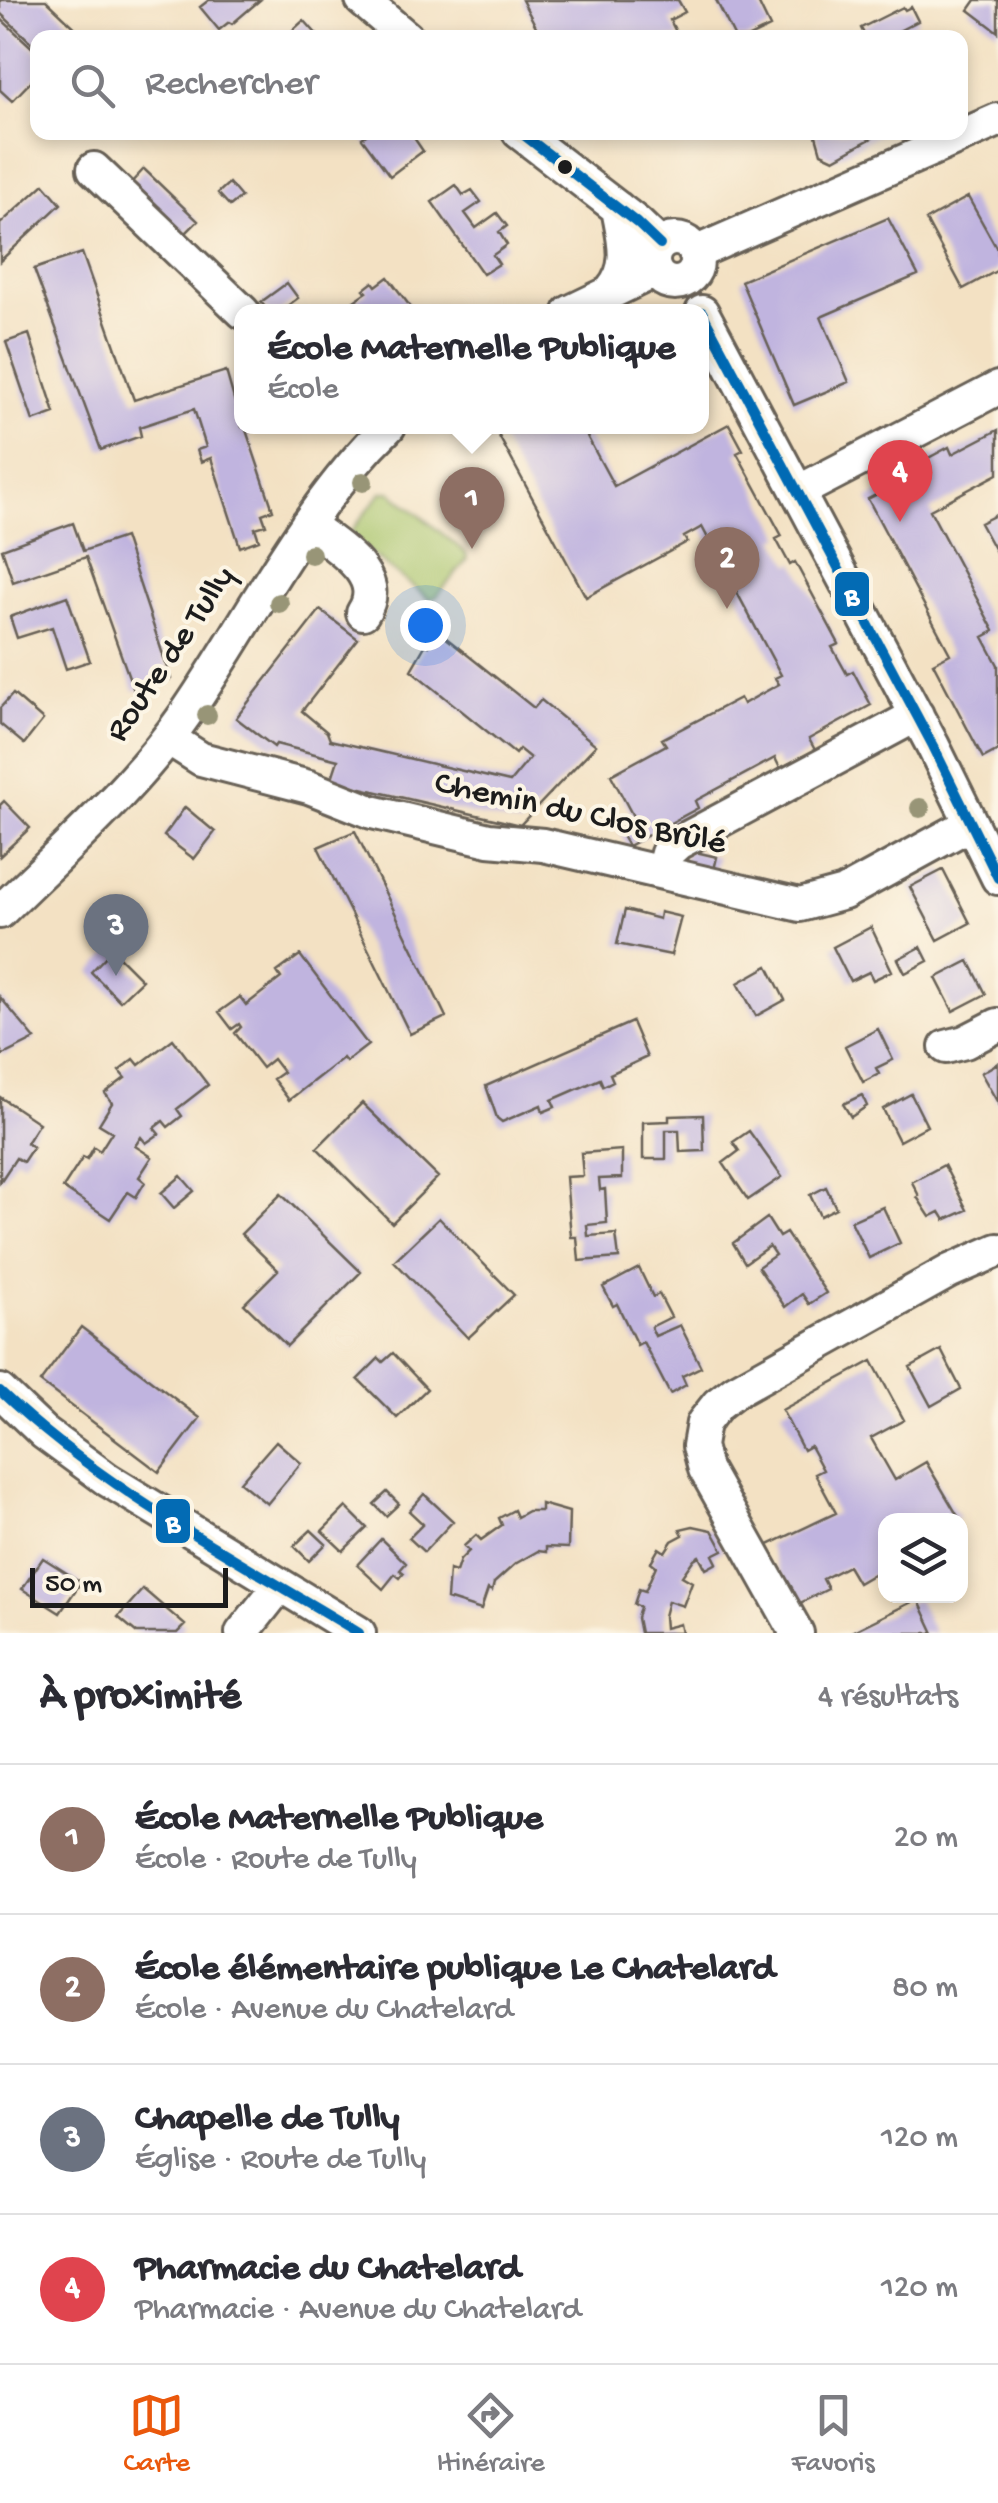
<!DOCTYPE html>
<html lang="fr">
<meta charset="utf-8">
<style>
body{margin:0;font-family:"Gochi Hand",sans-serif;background:#f7f7f7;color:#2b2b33}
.controls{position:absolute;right:30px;bottom:30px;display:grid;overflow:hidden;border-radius:20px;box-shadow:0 5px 15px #0003}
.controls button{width:90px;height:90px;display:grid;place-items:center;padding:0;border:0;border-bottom:2px solid #e1e1e2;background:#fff;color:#2b2b33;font:50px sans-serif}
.scale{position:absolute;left:30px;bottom:25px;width:198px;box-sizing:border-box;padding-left:10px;border:5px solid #1c1c1c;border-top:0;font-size:28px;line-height:35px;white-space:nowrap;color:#1c1c1c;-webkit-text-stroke:8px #fcf5e5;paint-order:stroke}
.you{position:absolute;left:425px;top:625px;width:35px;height:35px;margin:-25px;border:8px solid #fff;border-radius:50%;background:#1a73e8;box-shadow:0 0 0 15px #1a73e833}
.badge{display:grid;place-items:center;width:65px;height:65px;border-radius:50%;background:#ea580c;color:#fff;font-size:32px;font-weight:700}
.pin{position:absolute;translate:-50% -82px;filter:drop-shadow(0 2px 5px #0008)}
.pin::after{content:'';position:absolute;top:52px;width:35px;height:30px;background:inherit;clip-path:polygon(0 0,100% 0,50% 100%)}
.popup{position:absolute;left:234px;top:304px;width:475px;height:130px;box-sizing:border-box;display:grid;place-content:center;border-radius:20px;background:#fff;filter:drop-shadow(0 2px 8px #0005);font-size:32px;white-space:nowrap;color:#7c7c81}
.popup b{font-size:38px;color:#2b2b33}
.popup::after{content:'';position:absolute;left:50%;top:100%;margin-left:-20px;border:20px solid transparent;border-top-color:#fff}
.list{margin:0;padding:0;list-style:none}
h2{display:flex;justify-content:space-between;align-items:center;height:130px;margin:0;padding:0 40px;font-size:42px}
h2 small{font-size:32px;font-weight:400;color:#7c7c81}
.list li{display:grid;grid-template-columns:65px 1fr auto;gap:30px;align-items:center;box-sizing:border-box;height:150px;padding:0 40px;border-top:2px solid #e1e1e2}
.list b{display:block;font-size:38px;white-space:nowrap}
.list p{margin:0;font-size:32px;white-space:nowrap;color:#7c7c81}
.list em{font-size:32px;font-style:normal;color:#7c7c81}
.icon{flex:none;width:55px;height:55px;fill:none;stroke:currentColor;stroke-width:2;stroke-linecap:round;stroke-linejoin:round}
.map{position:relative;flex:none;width:998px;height:1633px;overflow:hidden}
.search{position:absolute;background:#fff;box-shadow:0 5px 15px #0003;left:30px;right:30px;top:30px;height:110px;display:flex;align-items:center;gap:25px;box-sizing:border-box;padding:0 35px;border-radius:20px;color:#7c7c81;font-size:38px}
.sheet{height:730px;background:#fff}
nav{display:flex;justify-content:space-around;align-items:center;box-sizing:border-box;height:140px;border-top:2px solid #e1e1e2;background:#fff;font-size:28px;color:#7c7c81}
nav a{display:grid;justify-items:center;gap:5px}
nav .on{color:#ea580c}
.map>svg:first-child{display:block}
.green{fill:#a9c56c;stroke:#627044;stroke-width:2.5}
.building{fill:#c0b4df}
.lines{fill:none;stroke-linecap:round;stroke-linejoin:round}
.minor-casing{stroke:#676156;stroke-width:38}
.minor{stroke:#fff;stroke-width:32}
.bus-1-casing{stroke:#fcf5e5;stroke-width:18}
.bus-1{stroke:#036bb4;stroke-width:10}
.tree{fill:#989577}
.bus-dot{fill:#1c1c1c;stroke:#fcf5e5;stroke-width:4}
.labels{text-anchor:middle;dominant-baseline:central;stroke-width:8;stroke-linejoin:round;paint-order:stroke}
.street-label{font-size:35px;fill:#1c1c1c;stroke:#fcf5e5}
.line-badge{stroke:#fcf5e5;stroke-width:4}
.badge-label{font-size:28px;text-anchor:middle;font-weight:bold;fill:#fff}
</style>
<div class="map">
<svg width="998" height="1633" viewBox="0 0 998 1633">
<rect width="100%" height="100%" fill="#fcf5e5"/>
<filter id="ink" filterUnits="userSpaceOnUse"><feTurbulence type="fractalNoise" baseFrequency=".01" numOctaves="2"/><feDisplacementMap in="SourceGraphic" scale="20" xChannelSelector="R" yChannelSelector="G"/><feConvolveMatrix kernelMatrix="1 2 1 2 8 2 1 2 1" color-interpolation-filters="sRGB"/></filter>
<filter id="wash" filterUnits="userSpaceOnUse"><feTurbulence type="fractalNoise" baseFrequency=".0048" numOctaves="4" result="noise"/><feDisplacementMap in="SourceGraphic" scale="40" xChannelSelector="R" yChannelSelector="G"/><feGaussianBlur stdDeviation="2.25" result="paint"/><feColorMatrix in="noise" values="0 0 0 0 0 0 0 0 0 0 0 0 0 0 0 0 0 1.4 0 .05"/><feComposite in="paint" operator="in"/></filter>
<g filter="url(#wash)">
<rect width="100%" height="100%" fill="#f3e1c3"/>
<path class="green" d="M382 492H391L466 553 467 560 436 597 429 599 352 539V530Z"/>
<g id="blocks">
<path class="building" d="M0 0H46L86 38H38V49L0 13Z
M209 0H260L232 24 229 22 219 30 200 7Z
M522 0H678L685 12 670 20 679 38H542Z
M716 0H757L770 27 747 38H735Z
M976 0H998V32L969 10Z
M903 7 905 10 911 7 918 21 885 38H866L861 28Z
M0 18 38 53V74L12 101 0 90Z
M304 20 320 38H284Z
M370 132H410L423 151 390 176 362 138Z
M815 132H883L834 159 821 153Z
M144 169 198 221 183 236 130 184Z
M229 183 241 197 230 206 218 193Z
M44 184 61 204 0 261V224Z
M456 185 463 195 472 190 481 202 465 213 476 228 497 213 507 226 499 232 507 245 493 255 499 264 483 274 432 202Z
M968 197 996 247 998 246V270L963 289 926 220Z
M888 218 918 275 821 317 849 382 794 405 741 281Z
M82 253 134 400 226 371 242 427H245L273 510 262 514 266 525 255 528 259 540 240 547 211 458 201 462 197 450 206 447 194 409 139 427 141 436 101 450 34 269Z
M388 277 412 309 362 312 354 301 367 292 364 289 373 282 376 286Z
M287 283 298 298 279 312H269L261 302Z
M29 334 55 413 33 421 6 342Z
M729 424 743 450 737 453 782 536 776 539 790 565 795 562 839 644 832 647 847 674 853 671 871 705 809 739 815 750 780 768 775 758 695 801 698 808 628 846 618 829 635 820 611 775 666 745 662 739 740 698 743 704 779 684 775 678 781 675 702 527 684 537 687 542 586 597 494 427H582L614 486Z
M998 430V474L930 510 994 631 983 637 998 665V750L983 758 933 663 950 654 868 499 925 469 921 462 949 447 952 454Z
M998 514V556L980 523Z
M73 523 83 551 124 537 171 679 134 691 86 557 13 582 2 549Z
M67 596 90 661 66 669 52 627 17 638 10 617Z
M320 610 358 639 302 711 327 732 330 740 510 782 530 758 519 749 515 754 411 670 426 644 429 646 440 633 534 708 541 700 596 745 520 825 331 781 338 760 276 744 274 747 236 718Z
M13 694 43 720 24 744 0 724V708Z
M4 801 30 828 0 856V805Z
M185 807 215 832 194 859 164 836Z
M355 831 446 1017 410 1034 318 847Z
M687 850 717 857 714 870 683 863Z
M943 870 970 923 938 940 910 887Z
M625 910 659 919 660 912 681 917 671 955 617 944Z
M871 927 892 971 873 980 869 972 850 981 833 947Z
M921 947 928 961 905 973 898 959Z
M112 950 142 980 120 1001 91 972Z
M300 955 368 1045 346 1062 343 1058 289 1100 273 1079 283 1072 273 1059 262 1068 235 1033 241 1027 239 1024 232 1029 219 1012 240 997 246 1005 281 978 277 972Z
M969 961 986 994 953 1011 936 978Z
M768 966 785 1000 756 1016 738 983Z
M0 997 35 1039 3 1055 0 1049Z
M632 1022 647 1057 610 1074 613 1081 603 1086 600 1079 552 1100 555 1107 543 1112 541 1105 502 1122 497 1118 486 1086Z
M878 1029 893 1060 876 1068 879 1074 863 1082 845 1046Z
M173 1039 208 1085 177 1109 182 1116 168 1127 163 1121 154 1128 159 1134 146 1143 141 1137 135 1146 152 1157 139 1177 145 1182 136 1197 128 1192 110 1219 63 1188 83 1157 87 1159 94 1147 100 1151 112 1132 99 1124 112 1103 105 1093 125 1078 119 1071 134 1059 139 1065Z
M998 1063V1103L981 1073Z
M911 1094 927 1126 899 1141 883 1109Z
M862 1095 867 1106 851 1117 843 1104Z
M0 1097 39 1123 26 1143 33 1147 23 1162 16 1158 0 1182Z
M362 1103 438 1177 392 1223 317 1148Z
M703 1115 704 1151 680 1152 679 1130H666V1159H643V1122L669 1121V1116Z
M749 1131 782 1177 748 1200 723 1163 739 1151 733 1142Z
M622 1150V1178L599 1179 600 1190 605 1189 607 1223 587 1225 588 1236 616 1234 619 1258 579 1261 577 1237H571L566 1177 583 1176 581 1153Z
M944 1165 967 1210 945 1220 940 1212 930 1217 917 1197 919 1196 912 1182Z
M181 1176 194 1191 174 1208 161 1193Z
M826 1187 836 1208 820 1216 810 1195Z
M281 1194 361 1272 287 1346 244 1304 278 1270 241 1234Z
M883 1207 900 1243 869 1258 851 1221Z
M439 1218 514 1295 468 1338 394 1261Z
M767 1218 779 1237 786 1233 826 1293 809 1304 802 1294 785 1307 758 1267 775 1255 769 1246 745 1263 733 1243Z
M639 1268 653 1297 659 1294 671 1317 651 1327 655 1336 680 1325 701 1367 682 1376 686 1385 670 1394 643 1342 637 1345 617 1304 613 1306 603 1287Z
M81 1327 200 1418 159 1472 40 1382Z
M941 1350 961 1389 931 1406 910 1367Z
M393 1353 427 1389 397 1418 358 1379 379 1358 383 1362Z
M872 1361 904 1420 871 1438 895 1480 926 1462 959 1518 886 1520V1562L880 1565 882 1569 858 1583 848 1566 823 1579 828 1589 796 1605 768 1545 836 1513 815 1474 823 1470 810 1446 803 1450 782 1410Z
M276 1441 301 1463 267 1504 240 1482Z
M387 1492 399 1504 386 1516 374 1504Z
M424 1494 453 1521 424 1552 409 1538 423 1524 409 1511Z
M541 1504 569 1512 568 1548 546 1547V1552L538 1551 515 1564 494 1583 492 1591 488 1589 481 1610 447 1599 449 1570 456 1572 460 1560 469 1551 464 1546 476 1535 481 1540 502 1525 499 1518 514 1510 517 1517 528 1511H541Z
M346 1507 367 1528 343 1551 322 1531Z
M693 1526 712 1530 723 1550 713 1555 717 1563 706 1569 699 1556 694 1559 682 1576 692 1582 683 1606 668 1601 664 1616 665 1628 680 1624 682 1633H640L637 1618 640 1607 634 1604 639 1589 645 1591 656 1566 651 1562 659 1548 665 1552 672 1541 683 1535 680 1529Z
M311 1530 326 1544 309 1561 294 1546Z
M381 1539 406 1563 400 1570 404 1573 400 1578 395 1574 383 1589 357 1565Z
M43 1558 81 1582 60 1613 22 1589Z
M143 1589 185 1625 177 1633H137L118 1617Z
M918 1599 934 1633H849Z"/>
</g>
</g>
<g filter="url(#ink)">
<use href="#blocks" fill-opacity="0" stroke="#676156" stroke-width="2.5"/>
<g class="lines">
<defs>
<path id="minor" d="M362 0 407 38
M519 132 637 223 660 245
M94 169 243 312
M653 261a22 22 0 1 1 44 0a22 22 0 1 1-44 0Z
M695 253 998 120
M611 291C633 266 623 238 618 208
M570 312 655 271
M702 312 933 746 998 878
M798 492 998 388
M307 524C334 546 388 574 363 613
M168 738 201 759 309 787 372 812 489 840 543 845 800 905 844 893 970 824
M662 872 667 853 678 843 917 715
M0 912C65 848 135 787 187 712 253 616 304 508 389 426
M946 1047 965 1042 998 1025
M0 1391 44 1433 108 1480 359 1633
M242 1633 280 1585
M797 1633 705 1469 699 1446 703 1423 718 1404 735 1391 950 1271 998 1250"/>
</defs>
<use href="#minor" class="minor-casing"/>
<use href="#minor" class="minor"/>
<defs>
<path id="bus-1" d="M520 132 637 223 660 245
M702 312 933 746 998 878
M0 1391C105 1491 236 1558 359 1633"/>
</defs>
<use href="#bus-1" class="bus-1-casing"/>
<use href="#bus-1" class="bus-1"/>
</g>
<g class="tree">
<circle cx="363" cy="482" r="10"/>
<circle cx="311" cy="554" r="10"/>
<circle cx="279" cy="603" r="10"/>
<circle cx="207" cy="715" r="10"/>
<circle cx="920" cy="808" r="10"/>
</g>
</g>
<circle class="bus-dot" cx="565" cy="167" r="9"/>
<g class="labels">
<g class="street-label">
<text transform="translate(172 655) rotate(-56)">Route de Tully</text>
<text transform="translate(580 815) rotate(12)">Chemin du Clos Brûlé</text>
</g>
</g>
<g class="line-badge">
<rect x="833" y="570" width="38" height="48" rx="10" fill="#036bb4"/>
<rect x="154" y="1497" width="38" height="48" rx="10" fill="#036bb4"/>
</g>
<g class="badge-label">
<text x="852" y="604">B</text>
<text x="173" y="1531">B</text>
</g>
</svg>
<div class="controls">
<button><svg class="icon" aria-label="layers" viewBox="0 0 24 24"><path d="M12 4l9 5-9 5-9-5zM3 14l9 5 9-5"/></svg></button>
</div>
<div class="scale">50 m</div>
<div class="you"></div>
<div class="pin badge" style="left:472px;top:549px;background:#8d6e63">1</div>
<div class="popup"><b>École Maternelle Publique</b>École</div>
<div class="pin badge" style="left:727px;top:609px;background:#8d6e63">2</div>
<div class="pin badge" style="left:116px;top:976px;background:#6b7280">3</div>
<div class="pin badge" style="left:900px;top:522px;background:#e0444e">4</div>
<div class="search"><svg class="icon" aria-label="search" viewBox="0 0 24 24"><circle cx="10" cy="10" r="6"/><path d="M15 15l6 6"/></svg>Rechercher</div>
</div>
<section class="sheet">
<h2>À proximité<small>4 résultats</small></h2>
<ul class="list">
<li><span class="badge" style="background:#8d6e63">1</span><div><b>École Maternelle Publique</b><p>École · Route de Tully</p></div><em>20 m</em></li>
<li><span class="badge" style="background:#8d6e63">2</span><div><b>École élémentaire publique Le Chatelard</b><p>École · Avenue du Chatelard</p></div><em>80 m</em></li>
<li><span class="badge" style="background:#6b7280">3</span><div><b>Chapelle de Tully</b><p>Église · Route de Tully</p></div><em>120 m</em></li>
<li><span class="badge" style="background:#e0444e">4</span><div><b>Pharmacie du Chatelard</b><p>Pharmacie · Avenue du Chatelard</p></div><em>120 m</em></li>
</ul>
</section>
<nav>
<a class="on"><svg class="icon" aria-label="map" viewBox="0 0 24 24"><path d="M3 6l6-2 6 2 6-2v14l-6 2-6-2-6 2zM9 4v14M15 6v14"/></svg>Carte</a>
<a><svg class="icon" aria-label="directions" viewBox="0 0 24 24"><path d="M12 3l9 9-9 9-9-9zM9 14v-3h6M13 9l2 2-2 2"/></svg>Itinéraire</a>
<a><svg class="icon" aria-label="saved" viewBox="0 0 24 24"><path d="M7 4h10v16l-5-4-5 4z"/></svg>Favoris</a>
</nav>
